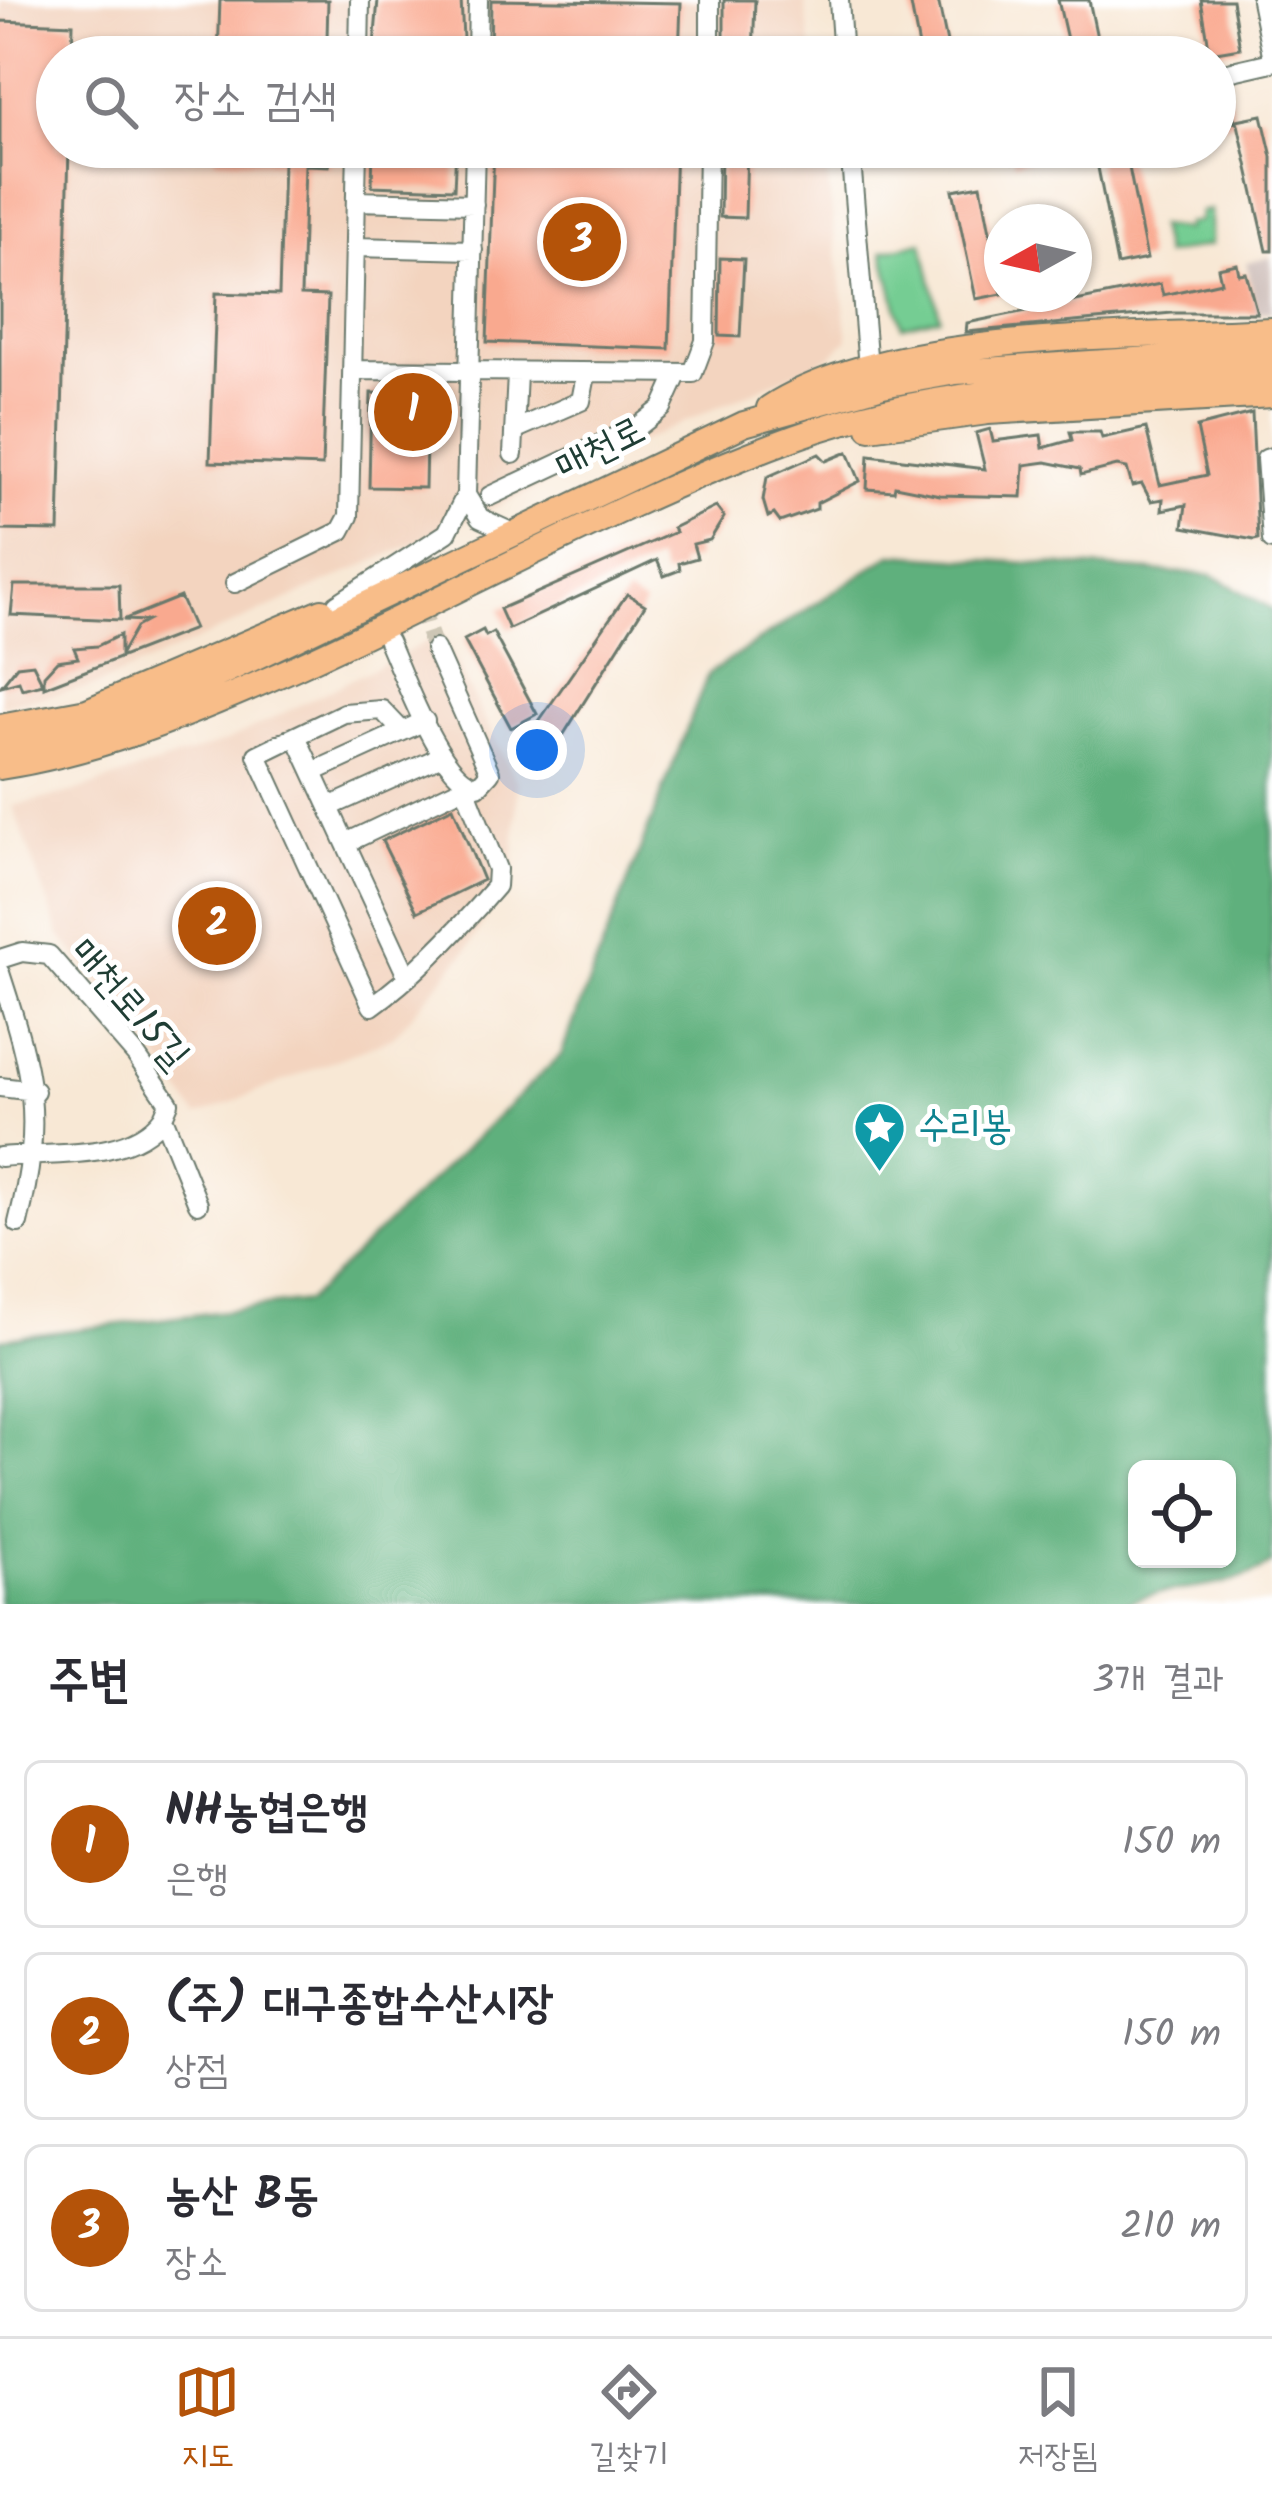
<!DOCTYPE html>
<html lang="ko">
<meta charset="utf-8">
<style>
body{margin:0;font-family:Kalam,"Poor Story",sans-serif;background:#f2f2f3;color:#2b2b33}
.controls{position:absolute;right:36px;bottom:36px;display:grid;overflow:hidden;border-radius:18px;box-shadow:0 3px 9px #0004}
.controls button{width:108px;height:108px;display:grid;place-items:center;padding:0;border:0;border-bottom:3px solid #e1e1e2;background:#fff;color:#2b2b33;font:60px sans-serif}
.compass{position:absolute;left:984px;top:204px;width:108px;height:108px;border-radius:50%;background:#fff;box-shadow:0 3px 9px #0004;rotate:262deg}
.you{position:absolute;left:537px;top:750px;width:42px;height:42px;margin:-30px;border:9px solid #fff;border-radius:50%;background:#1a73e8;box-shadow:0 0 0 18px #1a73e833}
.badge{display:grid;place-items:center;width:78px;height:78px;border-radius:50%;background:#b45309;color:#fff;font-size:39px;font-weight:700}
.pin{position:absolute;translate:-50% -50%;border:6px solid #fff;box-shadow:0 3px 12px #0006}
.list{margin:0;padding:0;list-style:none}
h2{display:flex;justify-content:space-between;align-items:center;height:156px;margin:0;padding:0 48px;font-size:51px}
h2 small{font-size:39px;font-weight:400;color:#7c7c81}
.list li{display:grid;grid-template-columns:78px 1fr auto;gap:36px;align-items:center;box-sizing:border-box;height:168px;margin:0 24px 24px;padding:0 24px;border:3px solid #e1e1e2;border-radius:18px}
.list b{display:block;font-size:45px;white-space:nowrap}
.list p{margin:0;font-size:39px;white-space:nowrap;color:#7c7c81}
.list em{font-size:39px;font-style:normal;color:#7c7c81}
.icon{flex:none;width:66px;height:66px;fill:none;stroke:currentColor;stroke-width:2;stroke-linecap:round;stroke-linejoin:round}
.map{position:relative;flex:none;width:1272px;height:1604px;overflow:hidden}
.search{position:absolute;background:#fff;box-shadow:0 3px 9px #0004;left:36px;right:36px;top:36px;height:132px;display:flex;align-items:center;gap:30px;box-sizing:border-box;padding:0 42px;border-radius:66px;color:#7c7c81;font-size:45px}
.sheet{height:732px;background:#fff}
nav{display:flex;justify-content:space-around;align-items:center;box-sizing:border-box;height:168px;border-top:3px solid #e1e1e2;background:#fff;font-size:33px;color:#7c7c81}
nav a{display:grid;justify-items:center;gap:6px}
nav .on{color:#b45309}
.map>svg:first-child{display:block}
.built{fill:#f3d4bf}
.industrial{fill:#cfc0bb}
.green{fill:#74cd93;stroke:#4a8564;stroke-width:3}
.forest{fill:#5fb07d;stroke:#3f7658;stroke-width:3;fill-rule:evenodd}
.building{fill:#f9a98f}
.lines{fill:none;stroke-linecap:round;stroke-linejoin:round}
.minor-tunnel{stroke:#cdc6b5;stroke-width:18;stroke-dasharray:18 9;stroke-linecap:butt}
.minor-casing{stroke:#6b796c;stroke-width:22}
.major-casing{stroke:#6b796c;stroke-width:28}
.minor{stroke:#fff;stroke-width:18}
.major{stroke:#f8bd89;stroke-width:24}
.labels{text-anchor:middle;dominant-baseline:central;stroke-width:10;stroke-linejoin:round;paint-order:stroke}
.street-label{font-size:39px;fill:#1f3d34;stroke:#fff}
.culture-label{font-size:39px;fill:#0d838f;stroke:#fff;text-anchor:start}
</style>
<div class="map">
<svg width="1272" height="1604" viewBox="0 0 1272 1604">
<rect width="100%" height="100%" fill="#fff"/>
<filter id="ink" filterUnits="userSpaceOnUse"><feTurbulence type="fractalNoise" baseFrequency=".00833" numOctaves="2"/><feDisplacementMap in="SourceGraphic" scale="24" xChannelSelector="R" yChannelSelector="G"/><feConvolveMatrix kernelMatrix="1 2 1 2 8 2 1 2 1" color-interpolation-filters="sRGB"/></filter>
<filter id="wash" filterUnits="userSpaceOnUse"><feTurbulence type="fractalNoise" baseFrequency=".004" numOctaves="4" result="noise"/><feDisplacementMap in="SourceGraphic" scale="48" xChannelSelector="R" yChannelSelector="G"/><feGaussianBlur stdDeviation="2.7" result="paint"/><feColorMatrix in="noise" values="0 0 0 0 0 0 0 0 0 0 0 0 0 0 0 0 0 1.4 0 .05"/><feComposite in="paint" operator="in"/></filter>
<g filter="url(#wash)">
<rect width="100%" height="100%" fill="#f8e8d5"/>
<path class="built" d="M0 0H805L812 57H57V147H824L848 339 830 357 95 686 0 705Z
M441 635 518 784 513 875 466 951 393 1037 197 1116 140 1029 60 936 13 806 71 793 227 741Z"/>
<path class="industrial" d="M1271 257 1272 311 1257 313 1247 262Z"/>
<path class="green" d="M1210 210V245L1164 255 1158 226 1186 230V224L1199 221 1200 212Z
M922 242 940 317 902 326 883 251Z"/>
<path class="forest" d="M892 554 1212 575 1272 609V1564C1219 1596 1177 1582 1123 1604H0V1339L307 1301 561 1055 708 674ZM1137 1469H1227V1559H1137Z"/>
<g id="blocks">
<path class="building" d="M220 0H328L327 39 346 40V57H218Z
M378 0H461L464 57H373Z
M491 0 681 3 679 57H490Z
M724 0H755L753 57H724Z
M910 0H938L950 57H921Z
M1058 0H1089L1101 57H1071Z
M1201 0H1232L1240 48 1210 53Z
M0 21 73 24 72 57H57V147H69L59 531 0 530Z
M1229 93 1235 122 1215 126V96Z
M1262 115 1272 157V251H1267L1237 120Z
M215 147H330L329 166 305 165 301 295 328 296 322 466 210 462 216 293 279 295 283 162 215 159Z
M373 147H456L454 189 372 186Z
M494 147H676L669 349 487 342Z
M721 147H747L745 218 720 217Z
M1011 147H1061L1062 153 1014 163Z
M1094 147H1125L1147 259 1117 265Z
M981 185 1002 294 976 299 953 190Z
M720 258 744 259 740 337 719 336Z
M1237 264 1239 274 1246 273 1257 313H1172L966 332 967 323 1160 284 1163 295 1221 282 1218 268Z
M371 393 427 394 425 488 369 487Z
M1252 413 1258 539 1254 540 1183 527 1186 505 1162 510 1163 499 1151 501 1142 484 1132 486 1127 468 1117 466 1081 475 1080 469 1046 462 1024 465 1022 497 940 495 895 486 894 491 867 489 869 455 985 469 976 433 990 429 993 441 1041 435 1043 448 1072 440 1070 432H1100L1102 438 1146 428 1160 485 1207 475 1197 427Z
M848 452 860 481 817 503V509L780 522 774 514 768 517 763 500 767 477 819 454 826 461Z
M716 507 724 517 710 540 693 544 697 558 679 563 680 570 664 576 657 560 509 629 500 609 675 532 673 528Z
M14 585H119L120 620 11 615Z
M627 594 645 605 562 737 539 721Z
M180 597 194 629 44 687V675L57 661 78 658 74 648 97 646 120 635V655L136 627 147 621 123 620Z
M483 630 486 636 493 632 537 714 511 728 464 640Z
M33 664 43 684 22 689 19 681 1 686 17 666Z
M453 807 483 880 417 912 382 841Z"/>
</g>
</g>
<g filter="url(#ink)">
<use href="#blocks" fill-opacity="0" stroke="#6b796c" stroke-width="3"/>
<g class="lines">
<path class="minor-tunnel" d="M435 649C417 607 416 574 440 536"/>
<defs>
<path id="minor" d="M839 0 843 57
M1261 0 1272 54
M359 57 360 0
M477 57 478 0
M710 57V0
M1215 75 1272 62
M850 147 868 368
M356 201 474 204
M355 247 473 250
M353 370 693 373 705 341 708 147
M514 430 581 401 586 375
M513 454 517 374
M1272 457 1266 459 1272 540
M466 495 480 518 515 534
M490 496 639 426 662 408 676 377
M235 583 341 531 349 516 357 147
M337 604 447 533 466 495 475 147
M388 641C403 674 441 782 478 786L490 773 435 649
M296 736 344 713 382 710 402 731
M313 772 425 721
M329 807 442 756
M346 843 464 787
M0 959 22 952 49 955 136 1055 169 1103 163 1117 198 1204
M0 973C33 1074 44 1118 18 1223
M407 976 296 736 257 755 372 1006C417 974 460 928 496 886L497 869 462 780
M0 1087 35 1091
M0 1157C49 1152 131 1162 163 1117"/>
<path id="major" d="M769 408C890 330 1129 338 1272 330
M870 428 988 412 1272 395
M0 727 87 711 322 611
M0 746 80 731 159 703 744 424 883 385 956 372 1272 351
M0 767C103 751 198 711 292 669 460 593 622 500 796 437 948 382 1113 384 1272 374"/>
</defs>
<use href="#minor" class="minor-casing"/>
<use href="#major" class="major-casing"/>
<use href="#minor" class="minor"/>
<use href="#major" class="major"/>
</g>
</g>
<defs>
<symbol id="sight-pin" viewBox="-11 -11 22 30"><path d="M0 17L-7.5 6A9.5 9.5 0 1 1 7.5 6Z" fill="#0f9aa8" stroke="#fff"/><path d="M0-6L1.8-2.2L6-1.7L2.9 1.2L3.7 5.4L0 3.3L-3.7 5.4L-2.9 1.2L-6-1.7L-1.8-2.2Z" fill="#fff"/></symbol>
</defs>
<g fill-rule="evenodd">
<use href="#sight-pin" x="850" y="1098" width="59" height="81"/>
</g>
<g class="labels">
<g class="street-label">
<text transform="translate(601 450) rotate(-27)">매천로</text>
<text transform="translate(128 1005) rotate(49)">매천로15길</text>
</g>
<g class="culture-label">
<text x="918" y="1128">수리봉</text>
</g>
</g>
</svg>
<div class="controls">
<button><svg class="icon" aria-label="locate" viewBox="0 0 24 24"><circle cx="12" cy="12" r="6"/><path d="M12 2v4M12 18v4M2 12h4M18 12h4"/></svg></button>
</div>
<svg class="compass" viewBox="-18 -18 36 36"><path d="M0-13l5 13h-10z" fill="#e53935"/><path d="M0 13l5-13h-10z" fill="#7c7c81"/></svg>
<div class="you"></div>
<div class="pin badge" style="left:413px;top:412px">1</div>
<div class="pin badge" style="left:217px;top:926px">2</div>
<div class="pin badge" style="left:582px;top:242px">3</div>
<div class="search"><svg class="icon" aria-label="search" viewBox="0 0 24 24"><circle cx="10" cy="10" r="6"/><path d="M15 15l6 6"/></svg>장소 검색</div>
</div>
<section class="sheet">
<h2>주변<small>3개 결과</small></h2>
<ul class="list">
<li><span class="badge">1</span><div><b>NH농협은행</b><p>은행</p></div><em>150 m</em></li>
<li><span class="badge">2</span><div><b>(주) 대구종합수산시장</b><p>상점</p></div><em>150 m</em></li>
<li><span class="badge">3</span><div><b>농산 B동</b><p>장소</p></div><em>210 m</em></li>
</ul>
</section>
<nav>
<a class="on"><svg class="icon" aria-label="map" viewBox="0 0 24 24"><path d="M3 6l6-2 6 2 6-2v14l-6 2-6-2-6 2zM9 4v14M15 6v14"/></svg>지도</a>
<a><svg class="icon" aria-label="directions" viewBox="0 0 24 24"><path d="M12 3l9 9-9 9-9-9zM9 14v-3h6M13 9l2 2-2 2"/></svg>길찾기</a>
<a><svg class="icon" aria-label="saved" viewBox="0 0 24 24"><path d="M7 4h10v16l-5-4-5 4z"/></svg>저장됨</a>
</nav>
